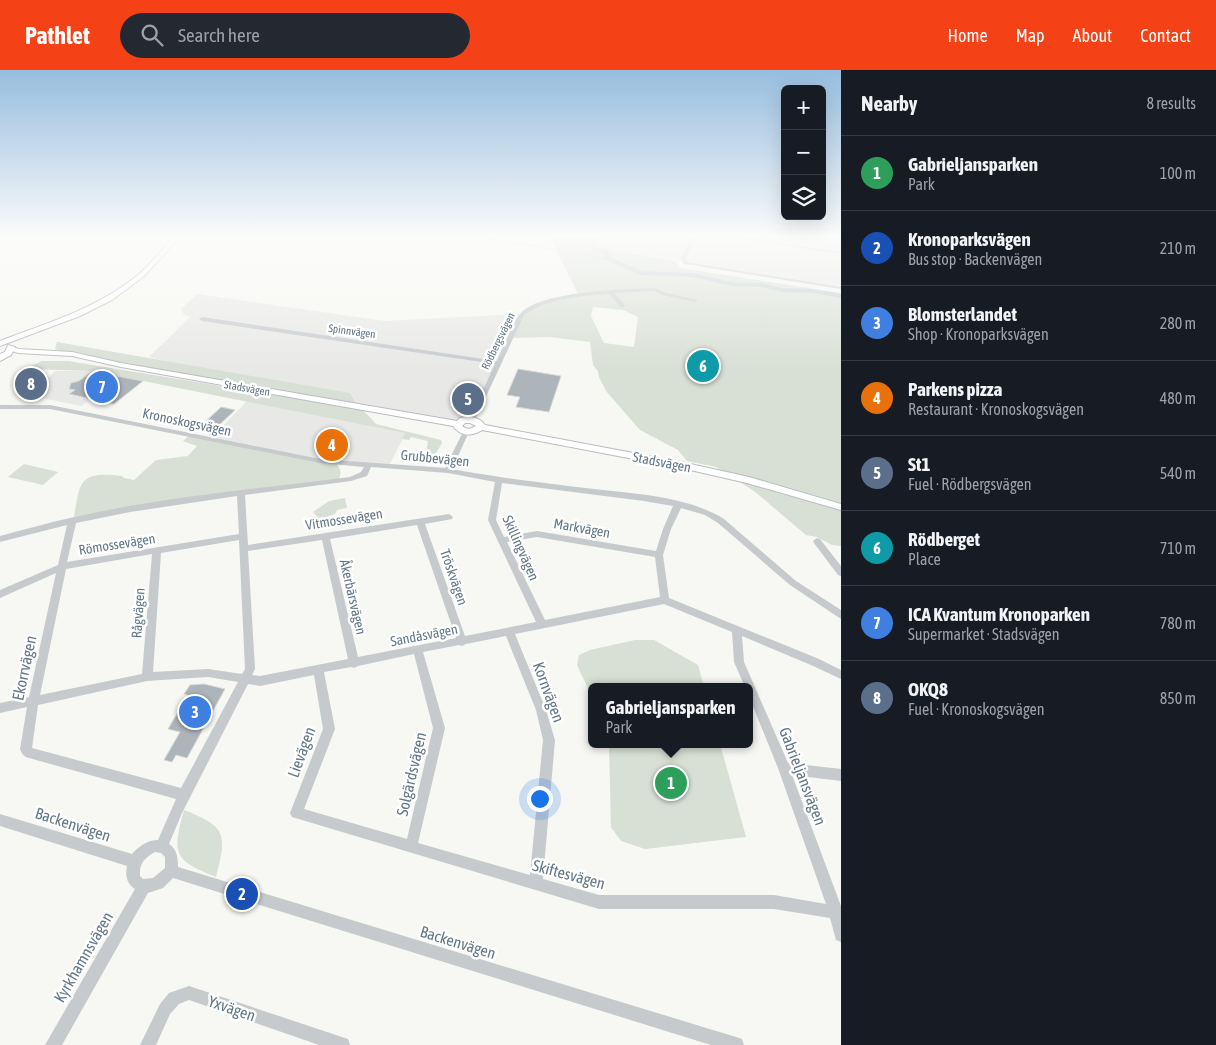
<!DOCTYPE html>
<meta charset="utf-8">
<style>
body{margin:0;font-family:"Asap Condensed",sans-serif;background:#242831;color:#f1f3f6}
.controls{position:absolute;right:15px;top:15px;display:grid;overflow:hidden;border-radius:8px;box-shadow:0 5px 20px #0002}
.controls button{width:45px;height:45px;display:grid;place-items:center;padding:0;border:0;border-bottom:1px solid #363941;background:#171b24;color:#f1f3f6;font:25px sans-serif}
.you{position:absolute;left:539px;top:728px;width:18px;height:18px;margin:-12px;border:4px solid #fff;border-radius:50%;background:#1a73e8;box-shadow:0 0 0 8px #1a73e833}
.badge{display:grid;place-items:center;width:32px;height:32px;border-radius:50%;background:#f44116;color:#fff;font-size:16px;font-weight:700}
.pin{position:absolute;translate:-50% -50%;border:2px solid #fff;box-shadow:0 1px 5px #0006}
.popup{position:absolute;left:588px;top:613px;width:165px;height:65px;box-sizing:border-box;display:grid;place-content:center;border-radius:8px;background:#171b24;filter:drop-shadow(0 1px 4px #0005);font-size:16px;white-space:nowrap;color:#9ea1a6}
.popup b{font-size:19px;color:#f1f3f6}
.popup::after{content:'';position:absolute;left:50%;top:100%;margin-left:-10px;border:10px solid transparent;border-top-color:#171b24}
.list{margin:0;padding:0;list-style:none}
h2{display:flex;justify-content:space-between;align-items:center;height:65px;margin:0;padding:0 20px;font-size:21px}
h2 small{font-size:16px;font-weight:400;color:#9ea1a6}
.list li{display:grid;grid-template-columns:32px 1fr auto;gap:15px;align-items:center;box-sizing:border-box;height:75px;padding:0 20px;border-top:1px solid #363941}
.list b{display:block;font-size:19px;white-space:nowrap}
.list p{margin:0;font-size:16px;white-space:nowrap;color:#9ea1a6}
.list em{font-size:16px;font-style:normal;color:#9ea1a6}
.icon{flex:none;width:28px;height:28px;fill:none;stroke:currentColor;stroke-width:2;stroke-linecap:round;stroke-linejoin:round}
.map{position:relative;flex:none;width:841px;height:975px;overflow:hidden}
header{display:flex;align-items:center;gap:30px;box-sizing:border-box;height:70px;padding:0 25px;background:#f44116;color:#fff}
header strong{font-size:24px}
nav{display:flex;gap:28px;margin-inline-start:auto;font-size:18px}
.search{width:350px;height:45px;background:#242831;display:flex;align-items:center;gap:12px;box-sizing:border-box;padding:0 18px;border-radius:28px;color:#9ea1a6;font-size:19px}
main{display:flex}
aside{flex:1;background:#171b24}
.map>svg:first-child{display:block}
.built{fill:#e8e9e7}
.green{fill:#d8dfd4;fill-rule:evenodd}
.lines{fill:none;stroke-linecap:round;stroke-linejoin:round}
.stream{stroke:#bdcace;stroke-width:1}
.river{fill:#bdcace;fill-rule:evenodd}
.building{fill:#adb5bb;stroke:#d8d8d6}
.major-casing{stroke:#b9bdc1;stroke-width:2}
.highway-casing{stroke:#b8bcbf;stroke-width:2}
.minor{fill:#c6cacd;fill-rule:evenodd}
.major{fill:#fff;fill-rule:evenodd}
.highway{fill:#fff;fill-rule:evenodd}
.labels{text-anchor:middle;dominant-baseline:central;stroke-width:5;stroke-linejoin:round;paint-order:stroke}
.far-street-label{font-size:11px;fill:#637887;stroke:#fff}
.street-label{font-size:14px;fill:#637887;stroke:#fff}
.near-street-label{font-size:16px;fill:#637887;stroke:#fff}
</style>
<header>
<strong>Pathlet</strong>
<div class="search"><svg class="icon" aria-label="search" viewBox="0 0 24 24"><circle cx="10" cy="10" r="6"/><path d="M15 15l6 6"/></svg>Search here</div>
<nav><a>Home</a><a>Map</a><a>About</a><a>Contact</a></nav>
</header>
<main>
<div class="map">
<svg width="841" height="975" viewBox="0 0 841 975">
<rect width="100%" height="100%" fill="#f7f7f3"/>
<path class="built" d="M593 166H841V217L601 177Z
M197 224 385 251 522 244 472 350 460 352 357 338 149 287 190 247 184 245 181 239Z
M55 301H93L79 311 71 313 69 318 75 320 69 325 90 329 82 336 31 326Z
M247 331 359 352 406 363 388 397 336 393 209 370Z"/>
<path class="green" d="M549 166H593L601 177 675 191 680 198 841 223V476L832 475 817 467 806 465 754 421 716 397 687 391 678 380 640 360 606 321 599 307 598 301 593 295 590 272 550 267 511 268 526 239 535 234 579 226ZM593 237 623 240 638 247 634 277 604 273 591 246Z
M57 272 350 323C359 342 364 339 376 354L441 370 442 373C436 383 431 395 417 394L421 383H426L428 371 411 367 409 370 402 369 405 363 93 301 30 299 31 296 42 291H68L325 333 121 295 63 282 55 279Z
M189 366 336 393C341 400 342 403 338 411L74 447C80 410 80 401 122 406L124 408 134 410 156 390 188 386 197 376 183 371Z
M24 394 58 402 43 415 8 407Z
M345 428 347 438 337 440 335 444 319 449 313 442 329 431Z
M635 570H654L698 595 704 617H592V627L577 595 579 585 590 580Z
M609 674H720L746 767 645 779 621 771 611 757Z
M184 740C227 757 227 764 216 807 173 790 172 784 184 740Z"/>
<g class="lines">
<path class="stream" d="M472 166 553 179
M557 180 609 189"/>
<path class="river" d="M582 166H588L592 170 590 174 607 181 612 188 642 201 693 203 732 212 762 213 782 218 813 219 841 224V228L813 223 782 222 762 217 732 216 693 207 641 205 615 194 607 190 603 183 584 176 586 170Z"/>
</g>
<path class="building" d="M518 299 561 306 549 342 516 337 520 327 507 325Z
M93 301 132 309 143 311 114 334 69 324 75 320 69 319 71 313 79 311Z
M23 308 43 312 25 324 17 322 27 315 15 313Z
M221 337 235 340 216 358 202 355Z
M204 614 225 619 187 688 176 685 172 692 164 690 180 662 168 659 188 625 184 624 190 615Z"/>
<g class="lines">
<defs>
<path id="major" d="M9 276 19 279 72 282 121 293 457 351 460 348C469 346 479 347 485 355L686 393 749 407 841 434V440L747 413 686 399 482 360C472 367 460 366 453 356L121 297 72 286 18 283 9 280ZM465 353H470L476 356C471 359 467 360 462 356Z"/>
<path id="highway" d="M175 166H181L143 207 112 230 80 246 0 276V271C47 253 98 238 138 205 151 194 163 179 175 166Z
M8 275 15 277 11 285 0 291V284L5 282Z"/>
</defs>
<use href="#major" class="major-casing"/>
<use href="#highway" class="highway-casing"/>
<path class="minor" d="M693 166H697L685 189 688 192 841 217V219L684 194 681 189Z
M724 166H733L841 182V184Z
M655 218 666 223 698 230 695 232 662 225 654 221 614 223 625 236 622 238 609 224C581 226 548 228 524 245L475 350 472 352 469 350 495 294 202 251 199 249 202 247 497 291C502 280 514 250 521 243 541 221 625 219 655 218Z
M0 335H50L320 389 445 398 463 362 466 360 469 362 452 399C499 408 546 413 594 419 636 424 687 426 724 449L796 511 841 540V549L790 515 718 453 705 445 681 438 671 459 663 485 669 528 819 589 841 600V609L811 595 742 566 744 592 788 693 841 699V711L792 705 841 836V872L836 870 830 848 774 839H599L292 747 290 743 323 659 314 605 260 616 248 614 182 743 169 774C177 779 178 788 178 797L736 967 742 969 744 975H711L173 808 163 818 148 823 62 975H45L135 819C127 814 125 806 127 796L0 756V744L132 784C139 776 148 770 158 770L176 729 29 688C24 687 22 684 20 679L27 637 0 643V633L29 627 56 503 0 528V520L58 495 67 455 0 472V466C23 460 47 453 70 448 162 427 257 419 350 407L361 402 364 397 320 393 50 339H0ZM371 397 448 403 495 412 488 450 536 552 465 566 425 454 452 449 453 447 449 444 248 475 245 425 351 411 367 406ZM502 413 644 431 673 436 663 459 656 481 537 461 504 467 496 450ZM237 426 239 464 67 492 76 453 130 442ZM417 455 456 568 358 587 330 469ZM537 467 655 487 660 527 545 550 507 472ZM239 470 245 599 242 604 208 599 153 602 161 483ZM322 470 348 589 260 606 252 605 255 599 248 481ZM152 484 142 604 40 625 66 499ZM664 534 732 562 734 592 745 617H750V629L778 698 826 834 774 825H599L543 809 555 670 546 640 515 564ZM506 566 536 640 543 670 530 805 418 773 445 658 423 582 459 575 462 576 466 574ZM414 584 433 658 407 769 304 739 335 659 324 602 351 597 354 598 358 596ZM208 607 238 612 181 718 32 678 38 635 147 611ZM155 782 161 783 165 787V798L153 808 143 809 140 806C139 794 144 788 155 782Z
M817 468 820 469 841 496V506L838 505 814 473 813 471Z
M189 916 348 969 350 975H319L189 930 179 934 170 944 156 975H140L160 934 169 923Z"/>
<use href="#major" class="major"/>
<use href="#highway" class="highway"/>
</g>
<linearGradient id="sky" x2="0" y2="1"><stop stop-color="#97bdde"/><stop offset="0.55" stop-color="#fbfbfa"/><stop offset="1" stop-color="#fbfbfa" stop-opacity="0"/></linearGradient>
<rect width="841" height="302" fill="url(#sky)"/>
<g class="labels">
<g class="far-street-label">
<text transform="translate(352 261) rotate(8)">Spinnvägen</text>
<text transform="translate(498 271) rotate(-64)">Rödbergsvägen</text>
<text transform="translate(247 318) rotate(10)">Stadsvägen</text>
</g>
<g class="street-label">
<text transform="translate(187 352) rotate(12)">Kronoskogsvägen</text>
<text transform="translate(435 388) rotate(6)">Grubbevägen</text>
<text transform="translate(662 392) rotate(11)">Stadsvägen</text>
<text transform="translate(344 449) rotate(-9)">Vitmossevägen</text>
<text transform="translate(582 458) rotate(10)">Markvägen</text>
<text transform="translate(117 474) rotate(-9)">Römossevägen</text>
<text transform="translate(521 478) rotate(66)">Skillingvägen</text>
<text transform="translate(454 507) rotate(71)">Tröskvägen</text>
<text transform="translate(353 527) rotate(77)">Åkerbärsvägen</text>
<text transform="translate(138 543) rotate(-86)">Rågvägen</text>
<text transform="translate(424 565) rotate(-11)">Sandåsvägen</text>
</g>
<g class="near-street-label">
<text transform="translate(24 598) rotate(-78)">Ekorrvägen</text>
<text transform="translate(549 622) rotate(70)">Kornvägen</text>
<text transform="translate(301 682) rotate(-70)">Lievägen</text>
<text transform="translate(411 704) rotate(-77)">Solgärdsvägen</text>
<text transform="translate(803 706) rotate(69)">Gabrieljansvägen</text>
<text transform="translate(73 754) rotate(18)">Backenvägen</text>
<text transform="translate(569 804) rotate(15)">Skiftesvägen</text>
<text transform="translate(458 872) rotate(17)">Backenvägen</text>
<text transform="translate(83 887) rotate(-60)">Kyrkhamnsvägen</text>
<text transform="translate(232 938) rotate(19)">Yxvägen</text>
</g>
</g>
</svg>
<div class="controls">
<button>+</button>
<button>−</button>
<button><svg class="icon" aria-label="layers" viewBox="0 0 24 24"><path d="M12 4l9 5-9 5-9-5zM3 14l9 5 9-5"/></svg></button>
</div>
<div class="you"></div>
<div class="pin badge" style="left:671px;top:713px;background:#2e9e5b">1</div>
<div class="popup"><b>Gabrieljansparken</b>Park</div>
<div class="pin badge" style="left:242px;top:824px;background:#1a4fb4">2</div>
<div class="pin badge" style="left:195px;top:642px;background:#3f7fe0">3</div>
<div class="pin badge" style="left:332px;top:375px;background:#e8710a">4</div>
<div class="pin badge" style="left:468px;top:329px;background:#5c6f8a">5</div>
<div class="pin badge" style="left:703px;top:296px;background:#0f9aa8">6</div>
<div class="pin badge" style="left:102px;top:317px;background:#3f7fe0">7</div>
<div class="pin badge" style="left:31px;top:314px;background:#5c6f8a">8</div>
</div>
<aside>
<h2>Nearby<small>8 results</small></h2>
<ul class="list">
<li><span class="badge" style="background:#2e9e5b">1</span><div><b>Gabrieljansparken</b><p>Park</p></div><em>100 m</em></li>
<li><span class="badge" style="background:#1a4fb4">2</span><div><b>Kronoparksvägen</b><p>Bus stop · Backenvägen</p></div><em>210 m</em></li>
<li><span class="badge" style="background:#3f7fe0">3</span><div><b>Blomsterlandet</b><p>Shop · Kronoparksvägen</p></div><em>280 m</em></li>
<li><span class="badge" style="background:#e8710a">4</span><div><b>Parkens pizza</b><p>Restaurant · Kronoskogsvägen</p></div><em>480 m</em></li>
<li><span class="badge" style="background:#5c6f8a">5</span><div><b>St1</b><p>Fuel · Rödbergsvägen</p></div><em>540 m</em></li>
<li><span class="badge" style="background:#0f9aa8">6</span><div><b>Rödberget</b><p>Place</p></div><em>710 m</em></li>
<li><span class="badge" style="background:#3f7fe0">7</span><div><b>ICA Kvantum Kronoparken</b><p>Supermarket · Stadsvägen</p></div><em>780 m</em></li>
<li><span class="badge" style="background:#5c6f8a">8</span><div><b>OKQ8</b><p>Fuel · Kronoskogsvägen</p></div><em>850 m</em></li>
</ul>
</aside>
</main>
